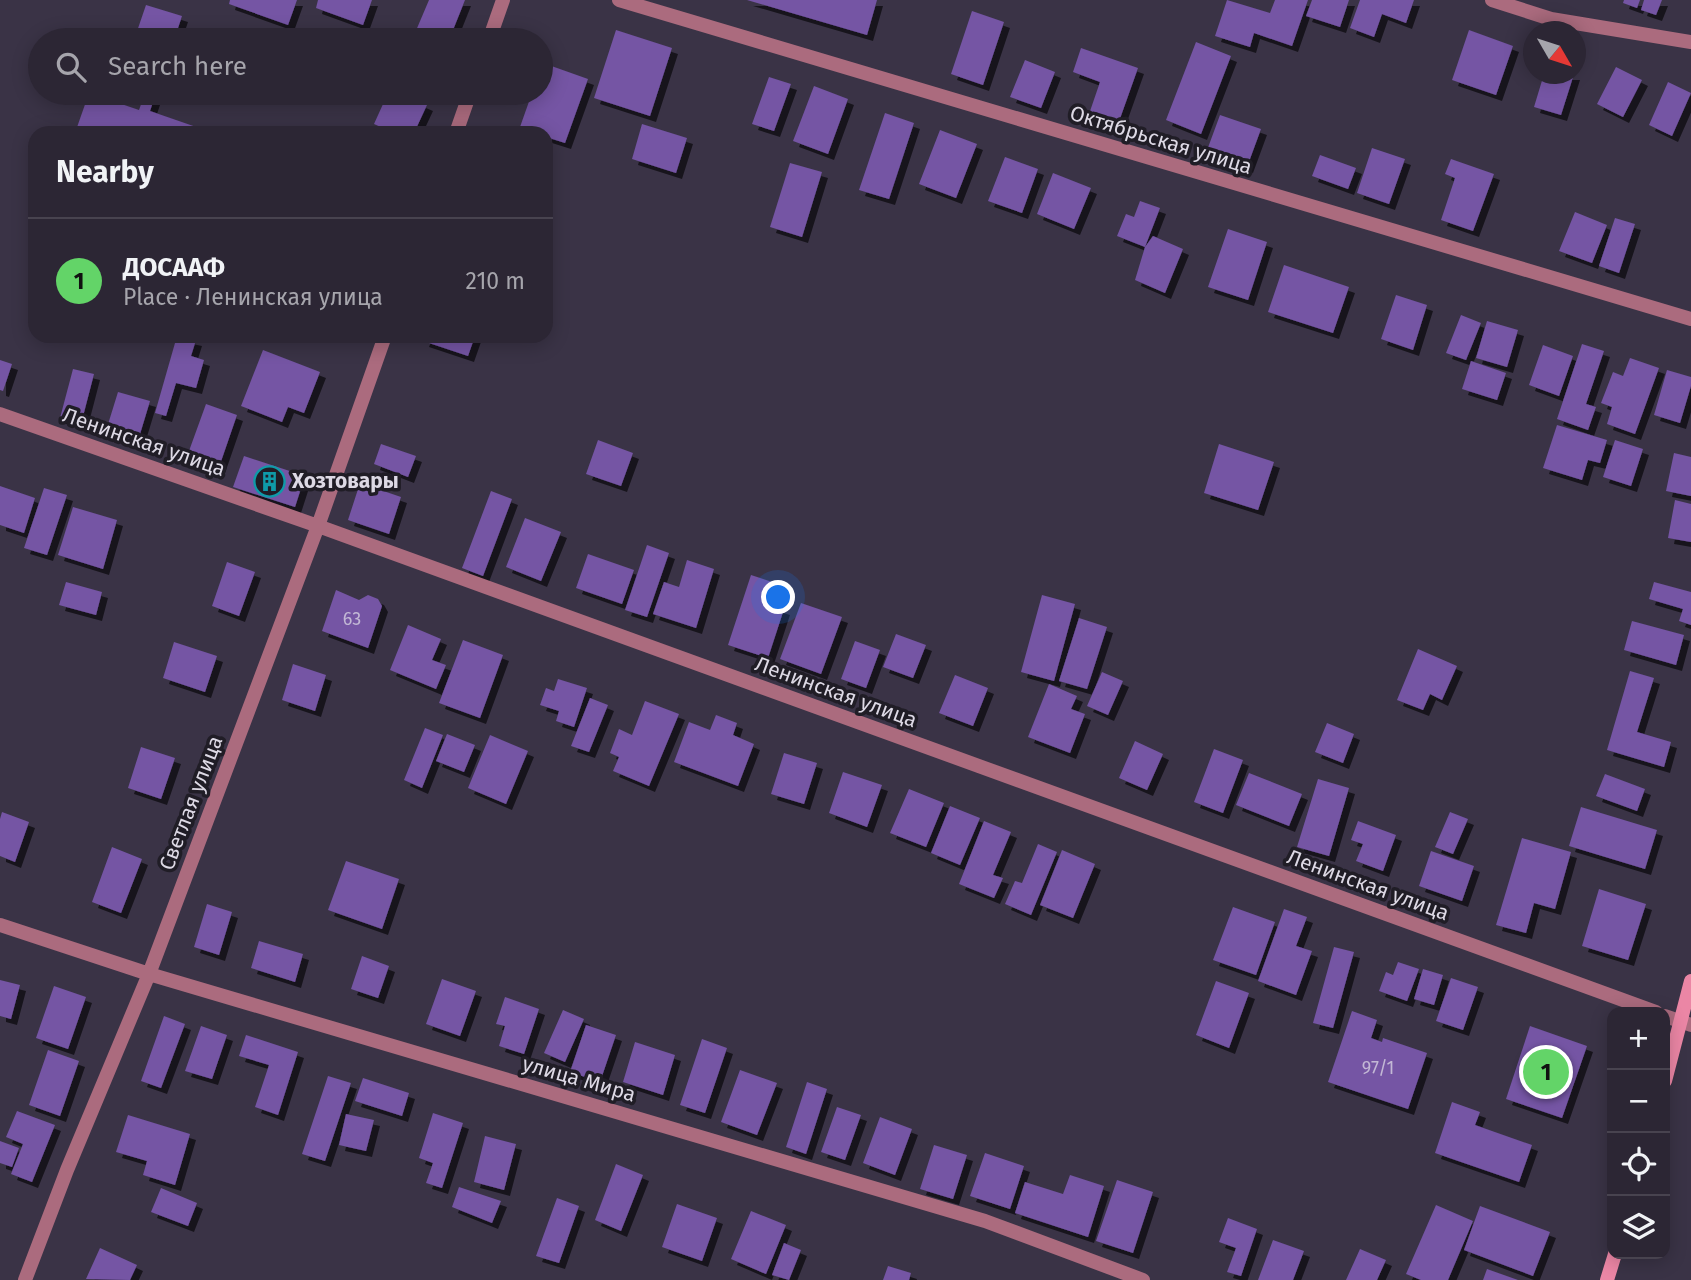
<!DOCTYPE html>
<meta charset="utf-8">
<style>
body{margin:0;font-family:"Fira Sans",sans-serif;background:#342e3c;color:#f1f3f6}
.controls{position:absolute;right:21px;bottom:21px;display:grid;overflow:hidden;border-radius:14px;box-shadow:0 4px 18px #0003}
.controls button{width:63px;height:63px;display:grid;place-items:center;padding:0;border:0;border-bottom:2px solid #48434f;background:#2c2634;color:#f1f3f6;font:35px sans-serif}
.compass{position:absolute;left:1523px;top:21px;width:63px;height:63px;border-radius:50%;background:#2c2634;box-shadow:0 4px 18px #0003;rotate:129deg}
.you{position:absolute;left:779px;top:598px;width:24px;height:24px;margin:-18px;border:5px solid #fff;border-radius:50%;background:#1a73e8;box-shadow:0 0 0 10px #1a73e833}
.badge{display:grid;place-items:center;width:46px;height:46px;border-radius:50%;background:#63d468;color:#111;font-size:23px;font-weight:700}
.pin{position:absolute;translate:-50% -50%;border:4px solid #fff;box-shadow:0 2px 7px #0006}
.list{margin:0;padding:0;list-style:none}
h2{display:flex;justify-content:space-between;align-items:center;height:91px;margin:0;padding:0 28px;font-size:30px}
h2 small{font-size:23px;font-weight:400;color:#a6a5ac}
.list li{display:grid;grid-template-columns:46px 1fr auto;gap:21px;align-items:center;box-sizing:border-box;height:126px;padding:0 28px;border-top:2px solid #48434f}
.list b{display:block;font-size:26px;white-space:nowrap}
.list p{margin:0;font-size:23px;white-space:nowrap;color:#a6a5ac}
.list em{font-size:23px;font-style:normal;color:#a6a5ac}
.icon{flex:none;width:38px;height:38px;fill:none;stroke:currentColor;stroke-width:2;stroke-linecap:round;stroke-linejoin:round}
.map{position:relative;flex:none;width:1691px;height:1280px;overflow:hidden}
.search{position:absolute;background:#2c2634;box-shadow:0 4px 18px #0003;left:28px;top:28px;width:525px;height:77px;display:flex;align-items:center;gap:18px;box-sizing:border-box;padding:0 24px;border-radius:38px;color:#a6a5ac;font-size:26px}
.panel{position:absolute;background:#2c2634;box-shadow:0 4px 18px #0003;left:28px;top:126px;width:525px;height:217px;border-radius:21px}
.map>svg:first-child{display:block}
.building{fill:#7454a4;filter:url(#shadow)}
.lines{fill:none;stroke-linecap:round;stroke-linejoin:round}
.street{stroke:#ab6b7e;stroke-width:14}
.secondary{stroke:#eb86a5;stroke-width:14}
.labels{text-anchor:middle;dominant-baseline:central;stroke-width:7;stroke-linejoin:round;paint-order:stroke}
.number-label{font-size:18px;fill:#c3b8d5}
.street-label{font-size:21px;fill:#ddd9e5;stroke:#201d26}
.poi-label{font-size:21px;font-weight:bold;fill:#ddd9e5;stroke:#201d26;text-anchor:start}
</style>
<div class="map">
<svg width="1691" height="1280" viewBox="0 0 1691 1280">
<defs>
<filter id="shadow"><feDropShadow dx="6" dy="6" stdDeviation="0" flood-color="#0009"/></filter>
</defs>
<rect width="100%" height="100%" fill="#3a3346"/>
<path class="building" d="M230 0H297L288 25 229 4Z
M318 0H372L363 25 316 8Z
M429 0H465L449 40H412Z
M747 0H877L867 35Z
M1227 0 1270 13 1275 0H1308L1292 46 1254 33 1250 47 1215 36Z
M1312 0H1349L1340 27 1306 16Z
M1360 0H1414L1406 23 1382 14 1374 37 1350 28Z
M1624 0H1640L1637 8 1623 3Z
M1644 0H1662L1656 15 1641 10Z
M146 5 182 16 174 40H134Z
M972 11 1004 22 983 85 951 74Z
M616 30 672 48 650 116 594 98Z
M1469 30 1513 46 1496 95 1452 80Z
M1196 42 1231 56 1201 134 1166 120Z
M1081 48 1138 68 1117 127 1088 117 1100 82 1073 72Z
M1025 60 1055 72 1041 108 1010 97Z
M543 63 588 79 565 143 546 137V133H536L520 127 532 93H541V69Z
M1616 67 1642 80 1623 117 1597 104Z
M1544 74H1574L1561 115 1534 107Z
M769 77 791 84 774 131 752 124Z
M1668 82 1691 93 1672 136 1649 125Z
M814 86 848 99 828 154 793 141Z
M89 93 139 110 145 93H156L150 111 202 129 201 133H75Z
M388 93H399L427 105 414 133H394L374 124Z
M885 113 914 123 889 199 859 190Z
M1220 115 1261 129 1247 167 1206 153Z
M642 124 687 138 676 173 632 159Z
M940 130 977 144 956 198 919 184Z
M1372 148 1405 159 1389 204 1357 193Z
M1320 155 1356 168 1348 189 1312 176Z
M1005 157 1038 169 1022 213 988 201Z
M1451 159 1494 174 1473 231 1441 220 1455 178 1445 174Z
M790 163 822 172 802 237 770 227Z
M1053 173 1091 188 1074 229 1037 214Z
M1140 201 1160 208 1145 247 1117 236 1126 214 1134 217Z
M1575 212 1607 225 1592 263 1559 251Z
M1615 218 1635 224 1619 273 1599 266Z
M1228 229 1267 242 1248 300 1208 287Z
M1153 236 1183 249 1165 293 1135 280 1145 247Z
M1284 265 1349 287 1333 333 1268 312Z
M1396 295 1427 305 1413 350 1381 339Z
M1461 315 1481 323 1466 360 1446 353Z
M1487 321 1518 330 1507 367 1476 358Z
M177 336 196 340 191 356 204 360 196 388 176 383 166 416 155 413Z
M425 336H475L468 356 423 341Z
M1582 344 1604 351 1586 404 1596 407 1588 430 1557 419Z
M1543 345 1573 356 1559 396 1529 385Z
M263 350 320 372 304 413 288 407 282 422 241 406Z
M1630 358 1659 368 1635 434 1607 424 1612 407 1601 403 1613 372 1623 376Z
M0 360 12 364 3 391 0 390Z
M1471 361 1506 373 1497 400 1462 389Z
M73 369 94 374 81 424 60 418Z
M1667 370 1691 377V386L1680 423 1654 415Z
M118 392 150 401 137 444 105 434Z
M206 404 237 415 217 473 185 462Z
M1557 425 1607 440 1600 463 1588 460 1582 480 1543 468Z
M598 440 633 453 621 486 586 474Z
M1615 440 1643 449 1631 486 1603 477Z
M381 444 416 456 408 477 374 464Z
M1219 444 1274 462 1258 510 1204 493Z
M1674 453 1691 457V496L1666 491Z
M244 456 305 476 295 507 233 487Z
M360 483 401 497 389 534 348 520Z
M0 486 35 498 24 533 0 525Z
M44 488 67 495 47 555 24 548Z
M491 491 512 499 483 576 462 568Z
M1675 500 1691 504V542L1668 538Z
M73 507 117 520 103 569 58 555Z
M525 518 561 532 541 581 506 567Z
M647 545 669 553 647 617 625 610Z
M588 554 634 570 622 604 576 588Z
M687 560 714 569 696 628 653 614 664 582 679 587Z
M227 562 255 572 239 616 212 606Z
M751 575 778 584 771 605 784 609 768 658 728 645Z
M66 582 102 592 96 615 59 605Z
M1654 582 1691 592V625L1679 621 1683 609 1649 599Z
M336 590 359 600 368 595 378 599 382 606 368 648 322 631Z
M1042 595 1075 604 1054 681 1021 672Z
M801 603 842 617 821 674 780 659Z
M1079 618 1107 627 1087 689 1059 681Z
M1632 621 1684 635 1676 665 1624 650Z
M408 625 441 639 432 660 446 665 436 689 390 670Z
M896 634 926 645 913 678 883 667Z
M463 640 503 655 480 718 439 703Z
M855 641 880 650 866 688 841 679Z
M174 642 217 656 205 692 163 678Z
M1418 649 1457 666 1442 700 1430 694 1423 710 1397 700Z
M293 664 326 675 315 711 282 700Z
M1630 671 1654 678 1637 732 1671 742 1664 767 1607 750Z
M1102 672 1123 681 1108 715 1087 706Z
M955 675 988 688 973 726 939 713Z
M558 679 587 688 574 727 556 721 559 711 540 705 546 688 554 691Z
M1049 684 1077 696 1071 709 1085 714 1070 753 1028 737Z
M590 698 608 705 589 752 571 746Z
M645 701 679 714 649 786 613 771 619 757 610 753 619 729 632 735Z
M716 715 737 723 733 735 754 744 738 786 674 762 689 722 710 730Z
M1327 723 1354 734 1343 763 1315 752Z
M425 728 443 735 422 788 404 780Z
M447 734 475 745 464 772 436 761Z
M490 735 528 751 506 804 468 788Z
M1135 741 1163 754 1147 790 1119 778Z
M141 747 175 758 161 799 128 788Z
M1214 749 1243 760 1223 813 1194 802Z
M784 753 817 763 804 804 771 794Z
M843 772 882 785 867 827 829 813Z
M1249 773 1302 794 1289 826 1236 805Z
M1605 774 1645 789 1637 811 1596 796Z
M1318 779 1349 788 1329 856 1297 847Z
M909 789 944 803 926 847 890 833Z
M950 806 980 818 960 865 931 853Z
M1581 807 1657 830 1645 869 1569 846Z
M2 812 29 822 15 862 0 856V819Z
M1450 812 1468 819 1453 854 1435 847Z
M984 821 1011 832 993 875 1003 878 994 898 959 884Z
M1358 821 1396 835 1383 871 1356 861 1363 844 1351 840Z
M1522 838 1571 852 1555 909 1534 903 1526 933 1496 925Z
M1038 844 1057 852 1031 915 1005 904 1015 881 1022 883Z
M112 847 142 859 121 913 92 902Z
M1062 850 1095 864 1073 918 1040 905Z
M1431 851 1474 866 1462 901 1419 886Z
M346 861 399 879 382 929 328 910Z
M1599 889 1646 904 1628 960 1582 946Z
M207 904 232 912 219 955 194 947Z
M1233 907 1275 922 1256 975 1213 960Z
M1284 909 1307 917 1296 946 1312 951 1296 995 1258 981Z
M259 941 303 954 295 982 251 968Z
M1334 947 1354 952 1333 1028 1313 1023Z
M362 956 389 966 378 998 351 989Z
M1398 962 1419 969 1407 1001 1379 991 1386 972 1393 975Z
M1423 969 1443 975 1434 1005 1414 999Z
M1451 978 1478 987 1463 1030 1436 1021Z
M442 979 476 991 460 1036 426 1024Z
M0 980 20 985 11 1019 0 1016Z
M1216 981 1249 993 1229 1048 1196 1035Z
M54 986 86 997 68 1049 36 1038Z
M505 997 539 1009 524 1054 499 1046 505 1026 496 1024Z
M563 1010 584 1019 565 1062 544 1053Z
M1352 1011 1377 1020 1371 1038 1382 1042 1383 1038 1427 1053 1408 1109 1328 1082Z
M164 1016 185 1024 161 1088 141 1081Z
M586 1025 616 1035 600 1082 570 1072Z
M201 1026 227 1035 212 1079 185 1071Z
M1530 1026 1587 1046 1562 1118 1506 1099Z
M246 1035 298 1052 278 1115 255 1107 269 1065 239 1056Z
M702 1039 727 1048 705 1113 680 1105Z
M635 1042 675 1055 663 1095 623 1082Z
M48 1050 79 1061 60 1116 29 1105Z
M740 1070 777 1083 757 1135 721 1122Z
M328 1076 351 1083 325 1161 302 1154Z
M363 1078 409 1093 402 1116 355 1101Z
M807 1082 827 1089 806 1154 786 1147Z
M1452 1102 1480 1112 1475 1125 1532 1145 1519 1182 1435 1153Z
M837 1107 861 1115 845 1160 821 1152Z
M17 1111 55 1125 32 1182 11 1174 23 1144 6 1137Z
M433 1113 463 1123 442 1188 426 1183 433 1163 419 1158Z
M346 1114 374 1120 366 1151 339 1145Z
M128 1115 190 1134 175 1185 143 1175 147 1161 116 1152Z
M880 1117 912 1129 895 1175 863 1163Z
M485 1136 516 1144 504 1190 474 1182Z
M0 1141 19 1148 12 1167 0 1163Z
M934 1145 967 1155 953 1199 920 1189Z
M985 1153 1024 1166 1010 1209 970 1196Z
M616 1164 643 1175 621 1231 595 1220Z
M1070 1175 1104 1186 1088 1237 1015 1213 1025 1182 1063 1194Z
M1117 1180 1153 1192 1133 1253 1096 1241Z
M459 1187 501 1201 492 1223 452 1207Z
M161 1188 197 1203 188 1226 151 1212Z
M557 1198 579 1206 559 1263 536 1256Z
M677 1204 717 1218 702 1261 662 1247Z
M1436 1205 1473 1221 1448 1280H1421L1406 1274Z
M1480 1206 1550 1232 1533 1276 1464 1250Z
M751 1211 786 1225 766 1274 731 1259Z
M1228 1218 1257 1229 1241 1276 1227 1272 1236 1248 1219 1242Z
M1273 1240 1304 1251 1293 1280H1258Z
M784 1243 801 1250 789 1280 772 1275Z
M100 1248 137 1265 130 1280 86 1279Z
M1360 1249 1386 1260 1377 1280H1346Z
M888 1266 911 1273 909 1280H883Z
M1487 1269 1518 1280H1483Z"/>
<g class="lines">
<path class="street" d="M619 0 1691 319
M1492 0 1551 19 1691 42
M489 40 503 0
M456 133 470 93
M0 414 318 526 1656 1012
M0 925 149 974 985 1221 1143 1280
M1665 1016 1691 1025
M25 1280 67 1170 149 974 318 526 385 336"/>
<path class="secondary" d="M1665 1081 1691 981
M1607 1280 1615 1254"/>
</g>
<defs>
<symbol id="building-ring" viewBox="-11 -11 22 22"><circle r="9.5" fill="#201d26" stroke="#0f9aa8" stroke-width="1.5"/><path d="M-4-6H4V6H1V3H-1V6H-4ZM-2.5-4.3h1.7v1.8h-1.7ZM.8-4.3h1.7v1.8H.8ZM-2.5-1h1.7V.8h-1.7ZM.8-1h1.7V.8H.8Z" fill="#0f9aa8"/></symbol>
</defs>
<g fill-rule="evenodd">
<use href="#building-ring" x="252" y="464" width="35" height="35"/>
</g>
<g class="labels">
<g class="number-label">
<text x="352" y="619">63</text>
<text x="1378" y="1068">97/1</text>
</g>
<g class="street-label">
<text transform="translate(1161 140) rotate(17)">Октябрьская улица</text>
<text transform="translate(144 442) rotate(19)">Ленинская улица</text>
<text transform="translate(836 692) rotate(20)">Ленинская улица</text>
<text transform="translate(191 803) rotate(-69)">Светлая улица</text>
<text transform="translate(1368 885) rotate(20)">Ленинская улица</text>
<text transform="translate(579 1079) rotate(16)">улица Мира</text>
</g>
<g class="poi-label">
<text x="292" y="481">Хозтовары</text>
</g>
</g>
</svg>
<div class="controls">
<button>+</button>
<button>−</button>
<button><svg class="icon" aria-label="locate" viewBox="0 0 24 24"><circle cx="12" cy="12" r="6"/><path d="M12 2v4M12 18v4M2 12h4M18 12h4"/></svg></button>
<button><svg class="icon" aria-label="layers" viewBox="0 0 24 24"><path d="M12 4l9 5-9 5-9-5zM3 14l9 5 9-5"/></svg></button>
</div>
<svg class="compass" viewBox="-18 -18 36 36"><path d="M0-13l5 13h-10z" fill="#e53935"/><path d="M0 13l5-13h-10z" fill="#a6a5ac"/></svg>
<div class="you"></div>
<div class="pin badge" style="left:1546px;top:1072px">1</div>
<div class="search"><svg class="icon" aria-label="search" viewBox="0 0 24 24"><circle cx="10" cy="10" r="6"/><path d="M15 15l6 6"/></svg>Search here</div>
<section class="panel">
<h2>Nearby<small></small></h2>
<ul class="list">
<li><span class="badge">1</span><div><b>ДОСААФ</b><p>Place · Ленинская улица</p></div><em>210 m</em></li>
</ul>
</section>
</div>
